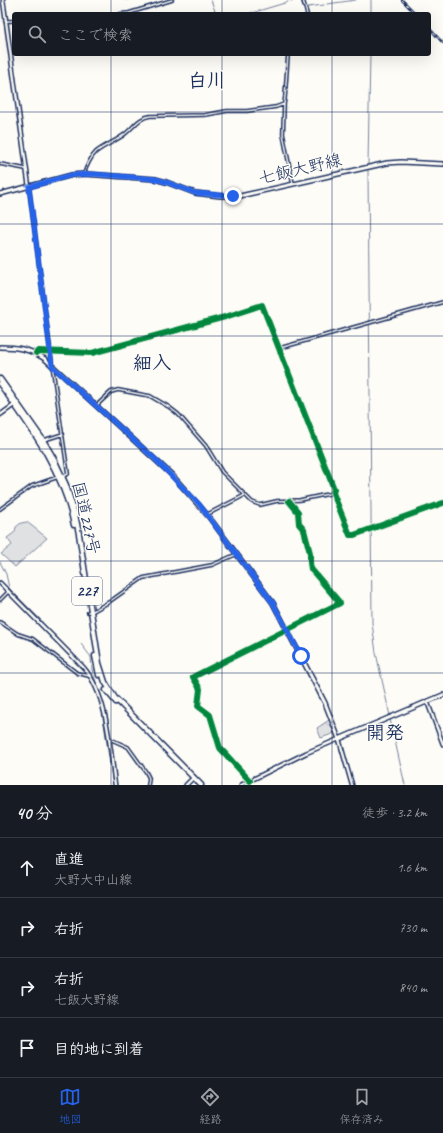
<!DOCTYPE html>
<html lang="ja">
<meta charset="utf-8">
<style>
body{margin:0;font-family:Caveat,"Klee One",sans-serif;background:#242831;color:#f1f3f6}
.stop{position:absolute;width:12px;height:12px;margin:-9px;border:3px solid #2563eb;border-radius:50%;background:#fff}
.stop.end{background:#2563eb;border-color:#fff;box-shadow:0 1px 4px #0008}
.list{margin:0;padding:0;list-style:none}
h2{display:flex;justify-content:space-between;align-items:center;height:52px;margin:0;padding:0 16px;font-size:17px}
h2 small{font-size:13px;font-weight:400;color:#9ea1a6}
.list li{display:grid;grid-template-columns:26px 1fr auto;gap:12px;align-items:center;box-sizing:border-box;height:60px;padding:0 16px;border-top:1px solid #363941}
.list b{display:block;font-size:15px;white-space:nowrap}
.list p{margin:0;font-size:13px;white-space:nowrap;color:#9ea1a6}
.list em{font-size:13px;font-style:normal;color:#9ea1a6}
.icon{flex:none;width:22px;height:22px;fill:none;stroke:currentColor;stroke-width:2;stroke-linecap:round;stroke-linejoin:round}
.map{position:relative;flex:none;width:443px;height:785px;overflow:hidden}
.search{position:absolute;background:#171b24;box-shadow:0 4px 16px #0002;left:12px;right:12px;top:12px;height:44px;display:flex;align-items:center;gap:10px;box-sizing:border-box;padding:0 14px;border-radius:4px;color:#9ea1a6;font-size:15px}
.sheet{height:292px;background:#171b24}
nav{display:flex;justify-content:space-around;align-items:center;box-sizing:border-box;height:56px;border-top:1px solid #363941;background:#171b24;font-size:11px;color:#9ea1a6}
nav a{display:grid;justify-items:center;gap:2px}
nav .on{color:#2563eb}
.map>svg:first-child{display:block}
.grass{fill:#e0e1e3;stroke:#7e88a0}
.park{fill:url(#park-crowns);stroke:#7e88a0}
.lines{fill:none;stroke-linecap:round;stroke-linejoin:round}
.stream{stroke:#76819c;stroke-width:1}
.minor-casing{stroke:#1b2f5e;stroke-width:4.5}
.tertiary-casing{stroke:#1b2f5e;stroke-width:5.5}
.secondary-casing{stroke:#1b2f5e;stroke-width:6}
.trunk-casing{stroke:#1b2f5e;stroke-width:7}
.minor{stroke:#fdfcf7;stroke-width:1.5}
.tertiary{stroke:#fdfcf7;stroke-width:2.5}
.secondary{stroke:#fdfcf7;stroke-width:3}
.trunk{stroke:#fdfcf7;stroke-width:4}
.rail-casing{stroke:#1b2f5e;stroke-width:2.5}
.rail{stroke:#fdfcf7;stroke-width:1;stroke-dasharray:3;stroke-linecap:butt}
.cycleway-casing{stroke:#fdfcf7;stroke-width:8}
.cycleway{stroke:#00873e;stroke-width:6}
.route{stroke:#2563eb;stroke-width:5}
.grid{fill:none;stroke:#1b2f5e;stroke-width:1;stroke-opacity:0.55}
.labels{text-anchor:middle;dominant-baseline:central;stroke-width:3;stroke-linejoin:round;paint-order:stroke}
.shield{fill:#fdfcf7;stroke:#5f6c8c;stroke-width:1}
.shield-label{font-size:16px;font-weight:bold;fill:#1b2f5e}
.street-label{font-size:17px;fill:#1b2f5e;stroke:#fdfcf7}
.quarter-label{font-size:19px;font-weight:bold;fill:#1b2f5e;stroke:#fdfcf7}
</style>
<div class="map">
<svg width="443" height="785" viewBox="0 0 443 785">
<defs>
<pattern id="park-crowns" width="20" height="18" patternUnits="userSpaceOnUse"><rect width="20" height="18" fill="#e0e1e3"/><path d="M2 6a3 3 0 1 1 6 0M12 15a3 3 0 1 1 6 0" fill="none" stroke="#c0c1c5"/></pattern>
</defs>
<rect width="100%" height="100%" fill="#fdfcf7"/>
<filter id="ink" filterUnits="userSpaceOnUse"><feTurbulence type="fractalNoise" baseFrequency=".025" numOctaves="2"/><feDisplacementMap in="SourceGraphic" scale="8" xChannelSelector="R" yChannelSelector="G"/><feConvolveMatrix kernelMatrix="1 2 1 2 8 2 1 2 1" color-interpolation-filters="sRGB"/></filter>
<g filter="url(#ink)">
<path class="grass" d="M27 522 47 538 15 567 1 554 12 545 7 538 15 532 16 527 21 523Z"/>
<path class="park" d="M329 720 335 733 321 738 317 728Z"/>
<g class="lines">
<path class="stream" d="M126 0H127
M211 0 216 14
M301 0 303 7
M291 1 293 0
M327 4 356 0
M308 7 324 5
M255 12 288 2
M247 14 253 12
M371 14V0
M0 163 9 165
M368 165 370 54
M368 169 372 623 376 653 390 716
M0 562 6 574 9 588 42 621
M81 644 91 657 92 670 98 688
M97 694 99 700
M102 710 113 785
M390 719 405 785"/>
<defs>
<path id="minor" d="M303 0 307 14
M120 14 129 13 172 0
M5 21H14
M288 54 285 97 284 104 283 134 293 184
M0 164 26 169
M84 174C86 167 91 157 96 152 105 145 116 141 125 134 134 127 138 118 150 116L205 115 227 111H247L276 107 284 104
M29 188 52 364
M280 348 443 302
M36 353 38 351 92 353 225 317 262 305 334 489 333 493 350 535H354L443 503
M54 368 53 371 68 474 64 476
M96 406 111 392 118 390 150 396 169 407 178 414 206 446 222 472 252 502 260 505 277 501 300 500 333 493
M44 440 63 434
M0 509 32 486 58 477
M208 514 245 495
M0 600 9 591
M88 612 93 611 109 602 143 578 212 565 237 554
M0 622 18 634 33 639 77 673 89 676
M110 739 128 747 146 772 149 778 148 785
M250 781 220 748 210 715 198 706 200 689 193 677 340 603 311 569 310 563V553L304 530 299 524 298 512 289 501"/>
<path id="tertiary" d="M3 0 29 187
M0 415 14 405
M0 583 84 668C108 696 110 749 115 785
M427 701 443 744
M186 785 194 777
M241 785 306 753 339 739 352 785"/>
<path id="secondary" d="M0 194 72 175 84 174 155 179 166 182 195 193 220 196H240L387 163 401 162 443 164
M0 347C17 347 30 349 45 359L172 475 209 517 273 603 325 703 339 739 443 695"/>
<path id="trunk" d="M0 379 43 440 54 459 66 485 75 514 79 534 99 663 105 682 115 698 201 785
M0 384C32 429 63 470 74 525
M95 656 99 675
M106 690 116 702"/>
</defs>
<use href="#minor" class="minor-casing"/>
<use href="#tertiary" class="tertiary-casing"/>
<use href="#secondary" class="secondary-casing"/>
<use href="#trunk" class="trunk-casing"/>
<use href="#minor" class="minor"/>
<use href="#tertiary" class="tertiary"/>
<use href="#secondary" class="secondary"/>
<use href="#trunk" class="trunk"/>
<defs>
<path id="rail" d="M402 0 416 14
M429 28 443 43"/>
</defs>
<use href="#rail" class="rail-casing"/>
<use href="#rail" class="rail"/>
<defs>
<path id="cycleway" d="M36 353 38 351 92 353 225 317 262 305 334 489 333 493 350 535H354L443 503
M250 781 220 748 210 715 198 706 200 689 193 677 340 603 311 569 310 563V553L304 530 299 524 298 512 289 501"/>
</defs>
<use href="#cycleway" class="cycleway-casing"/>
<use href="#cycleway" class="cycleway"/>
</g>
</g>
<g class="lines" filter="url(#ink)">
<path class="route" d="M233 196 195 193 166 182 155 179 93 174 72 175 29 187 52 366 155 459 199 504 273 603 301 656"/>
</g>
<path class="grid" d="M111 0V14M222 0V14M332 0V14M111 54V785M222 54V785M332 54V785M0 112H443M0 224H443M0 336H443M0 449H443M0 561H443M0 673H443"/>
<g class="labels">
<rect class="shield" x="72" y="577" width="30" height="28" rx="3"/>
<g class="shield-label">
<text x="87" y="591">227</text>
</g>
<g class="street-label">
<text transform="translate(300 169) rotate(-13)">七飯大野線</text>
<text transform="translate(86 518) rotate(77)">国道227号</text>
</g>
<g class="quarter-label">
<text x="207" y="81">白川</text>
<text x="152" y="363">細入</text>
<text x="385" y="733">開発</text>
</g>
</g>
</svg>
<div class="stop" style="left:301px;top:656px"></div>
<div class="stop end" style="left:233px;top:196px"></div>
<div class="search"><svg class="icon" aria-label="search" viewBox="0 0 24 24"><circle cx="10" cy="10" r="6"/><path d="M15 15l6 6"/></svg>ここで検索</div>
</div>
<section class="sheet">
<h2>40 分<small>徒歩 · 3.2 km</small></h2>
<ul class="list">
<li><svg class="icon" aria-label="ahead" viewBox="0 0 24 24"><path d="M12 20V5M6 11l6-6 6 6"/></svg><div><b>直進</b><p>大野大中山線</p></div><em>1.6 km</em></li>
<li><svg class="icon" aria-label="right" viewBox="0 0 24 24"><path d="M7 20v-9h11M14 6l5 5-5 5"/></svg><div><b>右折</b></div><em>730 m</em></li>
<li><svg class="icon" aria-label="right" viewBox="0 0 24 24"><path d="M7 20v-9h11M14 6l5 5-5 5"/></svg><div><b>右折</b><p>七飯大野線</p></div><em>840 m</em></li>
<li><svg class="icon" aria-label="arrive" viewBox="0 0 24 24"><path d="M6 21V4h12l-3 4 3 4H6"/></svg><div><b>目的地に到着</b></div></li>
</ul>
</section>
<nav>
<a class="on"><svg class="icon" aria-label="map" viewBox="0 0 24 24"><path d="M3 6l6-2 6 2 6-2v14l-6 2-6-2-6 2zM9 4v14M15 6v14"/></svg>地図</a>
<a><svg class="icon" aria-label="directions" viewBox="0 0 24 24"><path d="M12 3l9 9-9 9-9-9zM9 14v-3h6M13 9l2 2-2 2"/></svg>経路</a>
<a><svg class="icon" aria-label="saved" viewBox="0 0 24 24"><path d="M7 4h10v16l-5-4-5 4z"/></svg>保存済み</a>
</nav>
